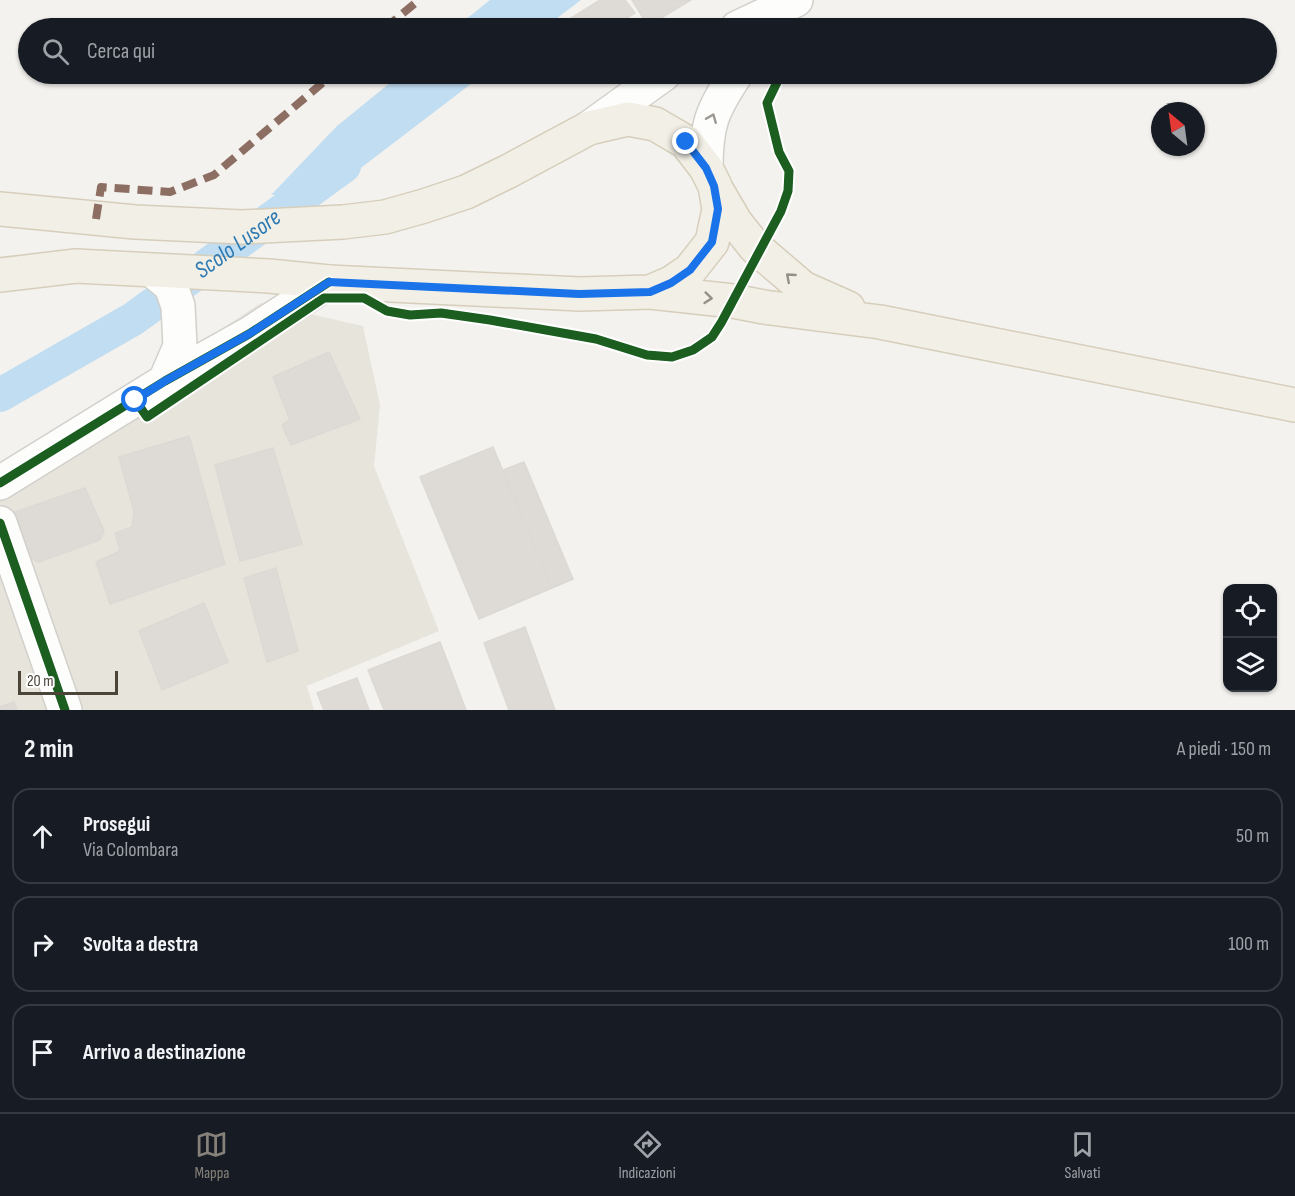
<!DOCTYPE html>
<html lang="it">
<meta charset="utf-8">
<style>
body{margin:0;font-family:"Sofia Sans Condensed",sans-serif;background:#20242c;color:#f1f3f6}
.controls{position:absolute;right:18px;bottom:18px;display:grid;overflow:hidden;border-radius:12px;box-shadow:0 2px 4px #0004}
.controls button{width:54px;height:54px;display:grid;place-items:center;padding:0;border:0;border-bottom:2px solid #363941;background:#171b24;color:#f1f3f6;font:30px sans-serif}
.compass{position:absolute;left:1151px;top:102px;width:54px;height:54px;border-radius:50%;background:#171b24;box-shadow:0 2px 4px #0004;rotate:331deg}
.scale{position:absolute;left:18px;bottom:15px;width:100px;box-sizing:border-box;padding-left:6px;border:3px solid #4b4439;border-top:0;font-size:16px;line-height:21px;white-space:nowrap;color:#4b4439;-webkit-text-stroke:4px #fff;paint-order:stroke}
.stop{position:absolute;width:18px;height:18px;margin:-14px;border:4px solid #1a73e8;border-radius:50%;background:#fff}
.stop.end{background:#1a73e8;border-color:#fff;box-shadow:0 2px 6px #0008}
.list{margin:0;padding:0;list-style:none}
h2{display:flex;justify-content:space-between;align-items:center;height:78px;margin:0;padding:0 24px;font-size:26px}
h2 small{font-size:20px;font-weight:400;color:#9ea1a6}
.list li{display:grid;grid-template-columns:39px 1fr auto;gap:18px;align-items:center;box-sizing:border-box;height:96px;margin:0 12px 12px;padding:0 12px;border:2px solid #363941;border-radius:18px}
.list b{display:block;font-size:22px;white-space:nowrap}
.list p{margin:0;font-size:20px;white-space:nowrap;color:#9ea1a6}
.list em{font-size:20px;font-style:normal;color:#9ea1a6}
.icon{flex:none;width:33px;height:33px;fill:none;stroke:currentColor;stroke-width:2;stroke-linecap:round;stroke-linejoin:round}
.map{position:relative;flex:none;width:1295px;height:710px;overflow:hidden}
.search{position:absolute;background:#171b24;box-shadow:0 2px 4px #0004;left:18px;right:18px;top:18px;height:66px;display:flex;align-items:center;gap:15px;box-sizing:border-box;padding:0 21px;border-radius:33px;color:#9ea1a6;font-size:22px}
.sheet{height:402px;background:#171b24}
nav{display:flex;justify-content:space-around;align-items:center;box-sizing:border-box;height:84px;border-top:2px solid #363941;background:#171b24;font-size:16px;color:#9ea1a6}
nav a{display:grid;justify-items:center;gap:3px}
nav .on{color:#868178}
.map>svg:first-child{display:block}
.residential{fill:#e7e4dc}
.water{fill:#c0ddf1}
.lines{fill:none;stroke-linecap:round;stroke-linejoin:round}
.canal{stroke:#c0ddf1;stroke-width:34}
.building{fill:#dedbd6;stroke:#dcd9d4;stroke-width:1.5}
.minor-casing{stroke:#d2d0cb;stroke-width:36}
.major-casing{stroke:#d6cebb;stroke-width:36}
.minor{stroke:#fdfdfc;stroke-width:33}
.major{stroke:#f2efe6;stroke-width:33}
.quiet{stroke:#8d6e63;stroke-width:8;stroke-dasharray:15 8;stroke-linecap:butt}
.cycleway-casing{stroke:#fff;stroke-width:13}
.cycleway{stroke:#1b5e20;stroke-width:9}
.oneway{stroke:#9b9791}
.oneway2{stroke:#969187}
.route{stroke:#1a73e8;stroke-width:8}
.labels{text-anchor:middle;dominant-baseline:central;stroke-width:4.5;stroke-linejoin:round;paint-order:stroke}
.water-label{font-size:24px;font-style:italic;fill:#2e7ab2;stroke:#fff}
</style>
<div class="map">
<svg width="1295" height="710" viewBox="0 0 1295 710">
<rect width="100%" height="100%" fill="#f4f2ee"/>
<path class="residential" d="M261 303 363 326 380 405 374 466 439 631 307 686 314 710H0V468L73 427Z"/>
<path class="water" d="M490 0H581L544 28H455Z
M401 74H484L328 193 271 195 337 126Z"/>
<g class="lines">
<path class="canal" id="s1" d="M0 395 133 319 344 166"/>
</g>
<path class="building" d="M600 0H625L635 13 611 28H562L560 25Z
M632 0H691L648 26Z
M329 352 360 419 291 445 282 425 290 420 273 377Z
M189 436 225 564 110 604 96 562 120 551 115 533 132 527 134 511 119 457Z
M493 447 552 588 479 619 420 477Z
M273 448 302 544 240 561 215 465Z
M524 462 573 579 552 588 503 470Z
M85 488 104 531 100 540 39 562 27 557 12 513Z
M276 568 298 651 267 662 244 578Z
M204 603 228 662 162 690 139 631Z
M525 627 555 710H509L484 643Z
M440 642 466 710H384L368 670Z
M357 678 369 710H324L317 693Z
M14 702 17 710H0V707Z"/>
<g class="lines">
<defs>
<path id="minor" d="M737 28 796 0
M589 128 664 74
M706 168C706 125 712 110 736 74
M153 271 171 286 178 306 180 346 165 381
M0 483 165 381 249 334 329 282
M0 523 65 710"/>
<path id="major" d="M716 189 736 223 755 247 803 288 848 308
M0 209 135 222 242 227 343 222 385 217 424 206 466 192 509 171 589 128 628 119 655 124 686 142 706 168 715 186 719 209 712 242 690 270 671 283 650 292 580 294 329 282 269 276 76 266 0 275
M650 292 733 301 764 307 880 322 1295 405"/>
</defs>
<use href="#minor" class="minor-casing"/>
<use href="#major" class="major-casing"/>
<use href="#minor" class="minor"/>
<use href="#major" class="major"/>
<path class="quiet" d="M385 28 419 0
M96 219 101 187 170 192 214 175 333 74"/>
<defs>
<path id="cycleway" d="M135 400 147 417 324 298H364L387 311 410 315 441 313 490 320 596 339 647 355 672 357 693 350 712 337 721 323 781 211 788 191 789 171 779 152 767 103 781 74
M0 483 165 381 249 334 329 282
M0 523 65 710"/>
</defs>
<use href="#cycleway" class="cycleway-casing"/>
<use href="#cycleway" class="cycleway"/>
</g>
<defs><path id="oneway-chevron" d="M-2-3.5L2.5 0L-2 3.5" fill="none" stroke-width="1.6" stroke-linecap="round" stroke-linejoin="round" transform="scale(1.5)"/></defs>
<use class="oneway" href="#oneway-chevron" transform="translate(712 118) rotate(-68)"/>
<g class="oneway2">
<use href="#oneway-chevron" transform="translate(790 277) rotate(-139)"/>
<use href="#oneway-chevron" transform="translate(708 298) rotate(6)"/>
</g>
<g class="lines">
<path class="route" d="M135 400 165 381 249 334 329 282 579 294 650 292 671 283 690 270 712 242 718 209 714 186 706 168 686 142"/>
</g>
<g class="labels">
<g class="water-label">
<text stroke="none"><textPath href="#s1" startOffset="282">Scolo Lusore</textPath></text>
</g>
</g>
</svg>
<div class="controls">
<button><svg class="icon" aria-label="locate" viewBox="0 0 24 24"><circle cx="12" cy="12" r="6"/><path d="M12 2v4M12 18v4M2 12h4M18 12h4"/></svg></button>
<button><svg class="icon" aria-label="layers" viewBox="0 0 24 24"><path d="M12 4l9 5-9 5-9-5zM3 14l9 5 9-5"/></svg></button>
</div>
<svg class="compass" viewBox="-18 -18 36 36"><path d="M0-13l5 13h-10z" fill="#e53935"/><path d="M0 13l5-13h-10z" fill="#9ea1a6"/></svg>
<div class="scale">20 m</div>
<div class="stop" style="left:135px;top:400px"></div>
<div class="stop end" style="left:686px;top:142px"></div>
<div class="search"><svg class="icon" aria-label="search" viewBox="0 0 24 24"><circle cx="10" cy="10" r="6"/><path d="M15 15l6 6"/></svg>Cerca qui</div>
</div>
<section class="sheet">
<h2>2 min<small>A piedi · 150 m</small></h2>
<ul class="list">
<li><svg class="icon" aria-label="ahead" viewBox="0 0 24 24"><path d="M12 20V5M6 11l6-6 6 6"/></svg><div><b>Prosegui</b><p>Via Colombara</p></div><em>50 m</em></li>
<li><svg class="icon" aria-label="right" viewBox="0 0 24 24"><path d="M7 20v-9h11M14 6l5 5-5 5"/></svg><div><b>Svolta a destra</b></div><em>100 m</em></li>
<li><svg class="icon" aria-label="arrive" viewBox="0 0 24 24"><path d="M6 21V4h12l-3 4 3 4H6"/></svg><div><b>Arrivo a destinazione</b></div></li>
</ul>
</section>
<nav>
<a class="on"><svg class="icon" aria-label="map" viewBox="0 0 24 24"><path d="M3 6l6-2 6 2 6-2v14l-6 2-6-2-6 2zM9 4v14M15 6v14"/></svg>Mappa</a>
<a><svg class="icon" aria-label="directions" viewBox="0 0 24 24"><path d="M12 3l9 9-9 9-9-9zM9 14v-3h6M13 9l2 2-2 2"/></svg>Indicazioni</a>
<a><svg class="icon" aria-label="saved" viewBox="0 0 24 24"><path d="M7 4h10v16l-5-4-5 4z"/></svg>Salvati</a>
</nav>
